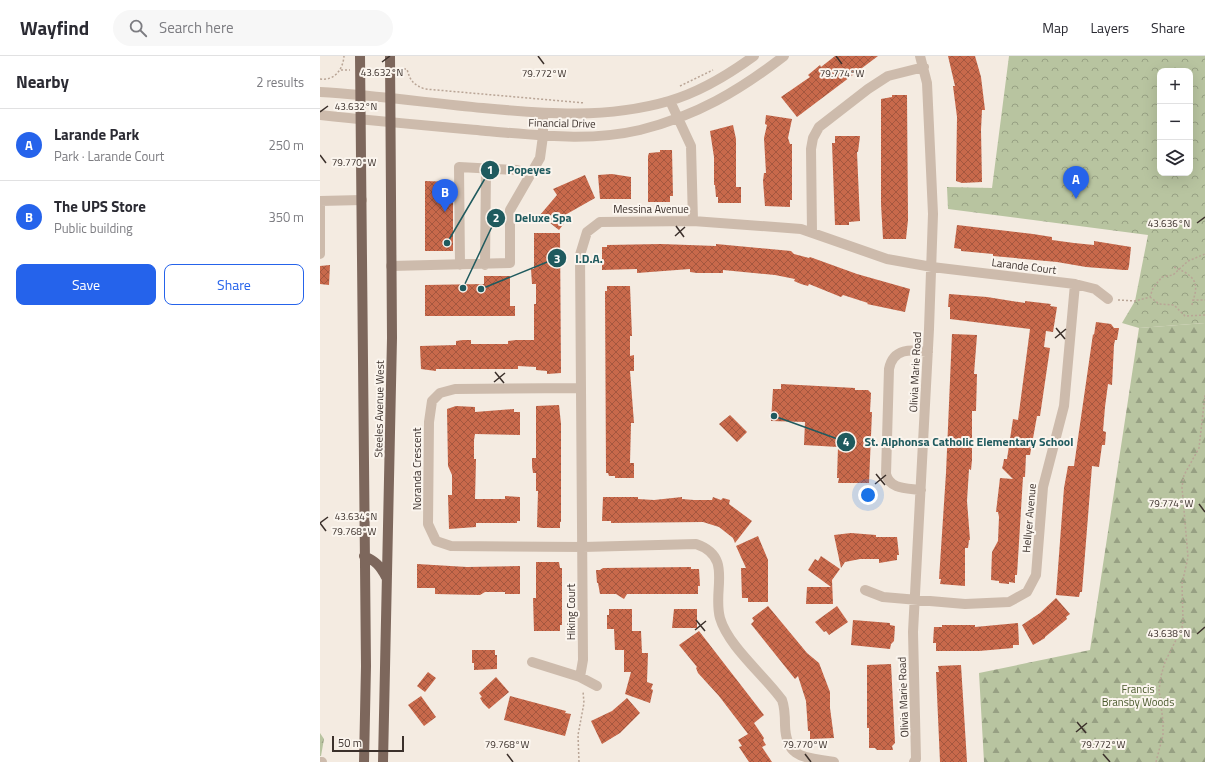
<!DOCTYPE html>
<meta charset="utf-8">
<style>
body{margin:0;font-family:"Titillium Web",sans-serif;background:#f7f7f7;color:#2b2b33}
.controls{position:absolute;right:12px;top:12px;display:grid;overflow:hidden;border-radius:8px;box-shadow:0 4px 16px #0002}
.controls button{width:36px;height:36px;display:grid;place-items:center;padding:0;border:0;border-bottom:1px solid #e1e1e2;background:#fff;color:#2b2b33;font:20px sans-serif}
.scale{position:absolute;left:12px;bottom:10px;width:72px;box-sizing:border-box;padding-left:4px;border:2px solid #3b302b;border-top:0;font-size:11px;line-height:14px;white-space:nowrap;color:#3b302b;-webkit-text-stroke:3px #fbf5ee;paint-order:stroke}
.you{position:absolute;left:548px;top:439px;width:14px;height:14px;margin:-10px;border:3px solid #fff;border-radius:50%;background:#1a73e8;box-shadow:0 0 0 6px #1a73e833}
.badge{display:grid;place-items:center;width:26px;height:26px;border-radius:50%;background:#2563eb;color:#fff;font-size:13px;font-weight:700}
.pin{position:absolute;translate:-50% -33px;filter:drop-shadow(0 1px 2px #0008)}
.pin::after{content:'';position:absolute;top:21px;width:14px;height:12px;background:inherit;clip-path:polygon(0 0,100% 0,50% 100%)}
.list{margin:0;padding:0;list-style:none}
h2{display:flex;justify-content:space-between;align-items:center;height:52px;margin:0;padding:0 16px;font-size:17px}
h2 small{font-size:13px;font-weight:400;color:#7c7c81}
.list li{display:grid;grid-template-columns:26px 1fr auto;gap:12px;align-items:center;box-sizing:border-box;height:72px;padding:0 16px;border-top:1px solid #e1e1e2}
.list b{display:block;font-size:15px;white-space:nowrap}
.list p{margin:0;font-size:13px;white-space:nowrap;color:#7c7c81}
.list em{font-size:13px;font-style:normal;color:#7c7c81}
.actions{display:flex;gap:8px;padding:12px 16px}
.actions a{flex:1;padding:9px 0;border:1px solid #2563eb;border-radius:8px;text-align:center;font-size:14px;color:#2563eb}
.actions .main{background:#2563eb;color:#fff}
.icon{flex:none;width:22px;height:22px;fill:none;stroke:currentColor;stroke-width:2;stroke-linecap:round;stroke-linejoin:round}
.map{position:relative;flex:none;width:885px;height:706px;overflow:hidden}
header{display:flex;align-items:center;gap:24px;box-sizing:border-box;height:56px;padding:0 20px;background:#fff;border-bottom:1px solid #e1e1e2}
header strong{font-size:19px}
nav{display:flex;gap:22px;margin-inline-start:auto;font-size:14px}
.search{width:280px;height:36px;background:#f7f7f7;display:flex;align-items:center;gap:10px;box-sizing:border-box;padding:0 14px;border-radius:22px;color:#7c7c81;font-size:15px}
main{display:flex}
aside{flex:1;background:#fff}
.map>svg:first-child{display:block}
.forest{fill:url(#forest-firs)}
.park{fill:url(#park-crowns);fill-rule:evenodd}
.building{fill:url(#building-cross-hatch)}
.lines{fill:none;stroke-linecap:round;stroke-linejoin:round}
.path{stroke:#b9a596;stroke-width:1.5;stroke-dasharray:2 2;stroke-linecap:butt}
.minor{stroke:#cdbbac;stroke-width:10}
.major{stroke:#7d675c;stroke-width:10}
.ticks{fill:none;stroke:#3b302b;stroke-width:1.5}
.labels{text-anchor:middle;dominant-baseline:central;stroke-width:4;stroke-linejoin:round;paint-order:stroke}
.street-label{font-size:11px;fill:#3b302b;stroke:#fbf5ee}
.park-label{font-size:11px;fill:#4a5a2e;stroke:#fbf5ee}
.ticks-label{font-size:10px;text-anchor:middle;fill:#3b302b;stroke:#fbf5ee;stroke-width:4;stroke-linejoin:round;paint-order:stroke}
.leader{fill:none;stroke:#1f5a5e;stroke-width:1.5}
.callout-dot{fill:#1f5a5e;stroke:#fbf5ee;stroke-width:1.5}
.mark-label{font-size:12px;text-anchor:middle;font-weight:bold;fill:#fff}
.callout-label{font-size:12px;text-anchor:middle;font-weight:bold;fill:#1f5a5e;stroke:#fbf5ee;stroke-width:4;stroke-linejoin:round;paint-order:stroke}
</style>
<header>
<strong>Wayfind</strong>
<div class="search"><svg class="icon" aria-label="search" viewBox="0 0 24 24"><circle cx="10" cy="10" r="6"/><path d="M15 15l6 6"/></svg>Search here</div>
<nav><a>Map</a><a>Layers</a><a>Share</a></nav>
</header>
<main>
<aside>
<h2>Nearby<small>2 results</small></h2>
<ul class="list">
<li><span class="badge">A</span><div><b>Larande Park</b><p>Park · Larande Court</p></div><em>250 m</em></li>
<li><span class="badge">B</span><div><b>The UPS Store</b><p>Public building</p></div><em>350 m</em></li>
</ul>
<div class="actions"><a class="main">Save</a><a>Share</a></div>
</aside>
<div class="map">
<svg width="885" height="706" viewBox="0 0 885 706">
<defs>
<pattern id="forest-firs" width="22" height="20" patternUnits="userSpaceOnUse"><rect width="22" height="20" fill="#b8c4a0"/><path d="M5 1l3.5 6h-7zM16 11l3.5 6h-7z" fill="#97a083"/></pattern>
<pattern id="park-crowns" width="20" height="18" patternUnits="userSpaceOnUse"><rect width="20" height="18" fill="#b8c4a0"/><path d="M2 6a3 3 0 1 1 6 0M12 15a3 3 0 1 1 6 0" fill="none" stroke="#97a083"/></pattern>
<pattern id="building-cross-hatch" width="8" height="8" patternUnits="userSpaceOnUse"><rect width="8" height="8" fill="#c8694b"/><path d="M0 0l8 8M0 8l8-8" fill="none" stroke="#a4573f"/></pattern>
</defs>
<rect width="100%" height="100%" fill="#f4ebe1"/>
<path class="forest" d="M885 267V706H664L659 617 770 594 819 272Z
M0 677 4 683 1 700H0Z"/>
<path class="park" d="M689 0H885V267L819 272 802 267 815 245 828 179 628 153 627 131 672 132ZM840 15H870V117H840Z"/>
<path class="building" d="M515 0H558L477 61 461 41 490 21 488 19 500 9 501 11Z
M628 0H655L661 21 665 54H662L661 74 662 126 642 127 636 125 637 61 633 30H635Z
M572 39H587L588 164 586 183H563L561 148V43L572 41Z
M446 59 472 63 468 82 470 88H472V144H470V151L445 150 443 125 444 117H446L444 82 447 69 445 68Z
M413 69 416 83V131H421V147H398V141H396L395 129H394V101L390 75Z
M515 80H540L538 96H537L540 165 529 166V169H515L512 87H515Z
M340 94H352L353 140H350V146H328V100L329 97 340 96Z
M292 118 311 121V143H280L278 119Z
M265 119 275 142 245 159 248 162 239 174 220 159 237 139 233 133Z
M105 125 133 126V195H105Z
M637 169 713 178 732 181V184L754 187 774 189V185L811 191 809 210 808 214H804L766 211 737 206 673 200V198L641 195V193L634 192Z
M214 177H240L241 317 227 318V315L216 314V311L198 310V313H116V315L101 313 100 290 136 289V285L143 284H151V288H188V285L196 284H214V248H216V228H212L211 213H214Z
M341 188 396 190V188L471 195 474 198 489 202 490 201 537 218 590 233 585 256 547 248 548 247 523 239 521 241 489 228 488 230 481 228 474 225 475 223 455 219 403 214V217H377L370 216V213L317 217V213L282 214V191H287V189Z
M10 209 9 229 0 228V210Z
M164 220H190V250H195V260H105V229L164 228Z
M287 230H310L312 280H310V300L314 299V315H310L314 367H311L310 407H314V422H295V420H289L288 417H286L285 235H287Z
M629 238 667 241 705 247V245L731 248 730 250 737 251 733 276 726 275 724 291 730 292 720 360H717L710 399H706L705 421H703L697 519H695V527L689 526V528L679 527V525L671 524 672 496 678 485 679 461 678 456H676L680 422 693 423 682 412 683 409 684 403H687L693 363 698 364 710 273 630 263V251H628Z
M776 266 791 268 794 272H799L797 284H795L794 289 792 329 788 328 785 351 783 375 786 376 785 389H782L779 411 772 410 762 536H760L759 541 736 539 744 432 748 410H754L773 278 774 279Z
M632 278 657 279 654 318H657L656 355H652V404L651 414 649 413 647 445 650 484H649L648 492H645V530L620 528 621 523H619L626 417Z
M461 328 535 332V334H548L551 337 550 356H552L549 427H518L519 422H517L518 391 484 389 485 366 451 365 453 333H461Z
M239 349 241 368V466H240V472H222L217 471 218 435H216V417H213L212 410V402H216V350Z
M136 350 155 351V356L194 353V356H200V379L155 378 154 384V403H156L155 443H185V440L200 441V465H197V467H156V471L129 473 128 439H132V419L128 410 127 353Z
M410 359 427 376 417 386 399 368Z
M283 441H318V443L334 444 362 441V443L374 444H392L393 441 401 444 403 442 410 444 409 448 432 465 415 487 413 482 399 471 383 466 291 467V465H282Z
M531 477 556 479V481H577L579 499H577V504L559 507V503H540L525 506 521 512 514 479Z
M438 480 448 504V546H428V542H422L421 512H426L416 490Z
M501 500 520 513 512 524 513 548H486L487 531H511L488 514 495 503 498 505Z
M216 506H239L240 512H242V569H240V575H214L213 542H216Z
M97 508 147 511 200 510V538H185V536H165L160 539 115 538V532H97Z
M371 511V513H379L380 530H378V538H307L304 543 296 538H280L278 527H277L276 514H280L283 512Z
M736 542 750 558 746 561 747 563 725 581V582L713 589 702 569 720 557Z
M448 550 487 597 499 607 510 636V652L514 682 490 683V675H488L486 645 478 620 475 623 431 568 434 565 432 562Z
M517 550 528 566 509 579 506 575 504 576 495 566Z
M289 553H312V575H321L322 597H328L327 626 333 628 331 633 333 634 330 647 305 638 311 616H304V594H295L294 573H287V559H289Z
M354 553H377V572H352Z
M533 564 570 567V569L575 570 574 585 571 588 570 593 531 589Z
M698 567 699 589H693V592L659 595H616V587H613L614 571H622V569H655V571Z
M379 575 444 659 434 667 444 682 443 684 446 689 442 691 452 706H429L419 691 422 690 418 684 428 678 399 640 378 617 376 612 377 611 359 589Z
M152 594H175V599H177V613L154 614V607H152Z
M571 608 575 687 572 690 573 694H557L555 692H549V672H547V609Z
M641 609 647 706H620L616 616H619L618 610Z
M108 616 116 622 105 636 97 630Z
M176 621 189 636 169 653 163 647 160 642 162 641 159 637Z
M101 640 116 661 104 670 88 649Z
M190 640 246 655 245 657 251 658 245 680 184 664Z
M307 642 320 657 300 677 282 688 271 665 292 655Z"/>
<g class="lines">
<path class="path" d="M50 13H60
M80 13H87C90 25 94 29 105 33L265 47
M21 14H30
M0 23C15 25 23 13 24 0
M360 30 393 14
M854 211C870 218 881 224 873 244H885
M830 241 839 248 854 249 865 260 885 259
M798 244 815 245 830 241 833 232 842 221 853 219 868 205 885 198
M872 249 873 244
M259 706 258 679 264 647 263 635
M836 706 843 679V665L839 634 841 620 845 606 862 572 863 564 862 528 868 501 862 431 864 419 879 392 885 339"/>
<path class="minor" d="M0 36C54 39 109 47 163 52 226 58 287 63 349 45 380 36 408 19 434 0
M350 45 371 90 373 165
M0 59C55 65 111 70 166 75 217 79 269 86 320 74 376 60 419 35 464 0
M0 145 42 144
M492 176 491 93 493 82 499 71 548 33 568 20 604 11
M0 198V145
M140 209 139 111 197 114 211 118
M165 209 166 113
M71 210 190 207V154L220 102 223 80V58
M261 332 135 333 120 337 112 345 109 366 108 468 116 485 131 490 263 491 376 488C414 501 392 533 400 562 408 590 444 619 462 644 465 652 465 661 465 669 466 704 486 701 514 706
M601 434C588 432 570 434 566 418L569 313C573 292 591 293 608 296
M545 534 563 541 645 548 689 546 707 536 716 519 723 431 744 350 755 228
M212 606 260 621 277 630
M260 621 263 604 260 199 267 176 280 166 373 165 481 173 567 203 612 211 755 228 775 233 788 243
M0 706H2
M594 706 596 703 593 576 609 273 613 158 607 27 600 0"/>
<path class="major" d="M40 0 46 610 44 706
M44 500C56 505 60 510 66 521
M63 706 72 282 70 0"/>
</g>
<path class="ticks" d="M218 0 224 8M516 0 522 8M62 6 70 0M0 56 8 50M0 99 6 107M877 167 885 161M356 170 364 181M355 180 365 171M736 272 745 283M735 282 746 273M175 316 184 327M174 326 185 317M556 418 565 429M555 428 566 419M879 448 885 456M0 467 6 475M0 467 8 461M376 564 385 575M375 574 386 565M877 578 885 571M757 666 766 677M756 676 767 667M187 698 193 706M485 698 491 706M783 698 790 706"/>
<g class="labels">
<g class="street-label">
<text transform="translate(242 67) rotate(1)">Financial Drive</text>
<text x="331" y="153">Messina Avenue</text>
<text transform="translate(704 210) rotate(7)">Larande Court</text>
<text transform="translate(595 316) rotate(-87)">Olivia Marie Road</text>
<text transform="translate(59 353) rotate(-89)">Steeles Avenue West</text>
<text transform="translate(97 413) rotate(-90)">Noranda Crescent</text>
<text transform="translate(709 462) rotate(-85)">Hellyer Avenue</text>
<text transform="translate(251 556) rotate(-90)">Hiking Court</text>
<text transform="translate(583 641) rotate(-92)">Olivia Marie Road</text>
</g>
<g class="park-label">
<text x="818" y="633">Francis<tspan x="818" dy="13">Bransby Woods</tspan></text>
</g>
</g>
<g class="ticks-label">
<text x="62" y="20">43.632°N</text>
<text x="224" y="21">79.772°W</text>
<text x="522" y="21">79.774°W</text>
<text x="36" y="54">43.632°N</text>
<text x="34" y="110">79.770°W</text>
<text x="849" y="171">43.636°N</text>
<text x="851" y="451">79.774°W</text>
<text x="36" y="464">43.634°N</text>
<text x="34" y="479">79.768°W</text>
<text x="849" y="581">43.638°N</text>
<text x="187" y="692">79.768°W</text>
<text x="485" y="692">79.770°W</text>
<text x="783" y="692">79.772°W</text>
</g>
<path class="leader" d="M127 187L170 114M143 232L176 162M161 233L237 202M454 360L526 386"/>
<g class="callout-dot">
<circle cx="127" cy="187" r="4"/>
<circle cx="143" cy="232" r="4"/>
<circle cx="161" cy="233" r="4"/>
<circle cx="454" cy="360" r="4"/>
<circle cx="170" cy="114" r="10"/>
<circle cx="176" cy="162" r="10"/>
<circle cx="237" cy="202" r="10"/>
<circle cx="526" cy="386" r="10"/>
</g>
<g class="mark-label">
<text x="170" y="118">1</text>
<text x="176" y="166">2</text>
<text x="237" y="207">3</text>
<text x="526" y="390">4</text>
</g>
<g class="callout-label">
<text x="209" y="118">Popeyes</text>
<text x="223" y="166">Deluxe Spa</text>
<text x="269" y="207">I.D.A.</text>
<text x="649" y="390">St. Alphonsa Catholic Elementary School</text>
</g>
</svg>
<div class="controls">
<button>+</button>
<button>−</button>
<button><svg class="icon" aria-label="layers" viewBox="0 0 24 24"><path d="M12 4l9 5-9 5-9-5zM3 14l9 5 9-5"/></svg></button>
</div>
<div class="scale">50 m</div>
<div class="you"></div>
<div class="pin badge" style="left:756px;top:143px">A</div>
<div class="pin badge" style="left:125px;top:156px">B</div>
</div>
</main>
